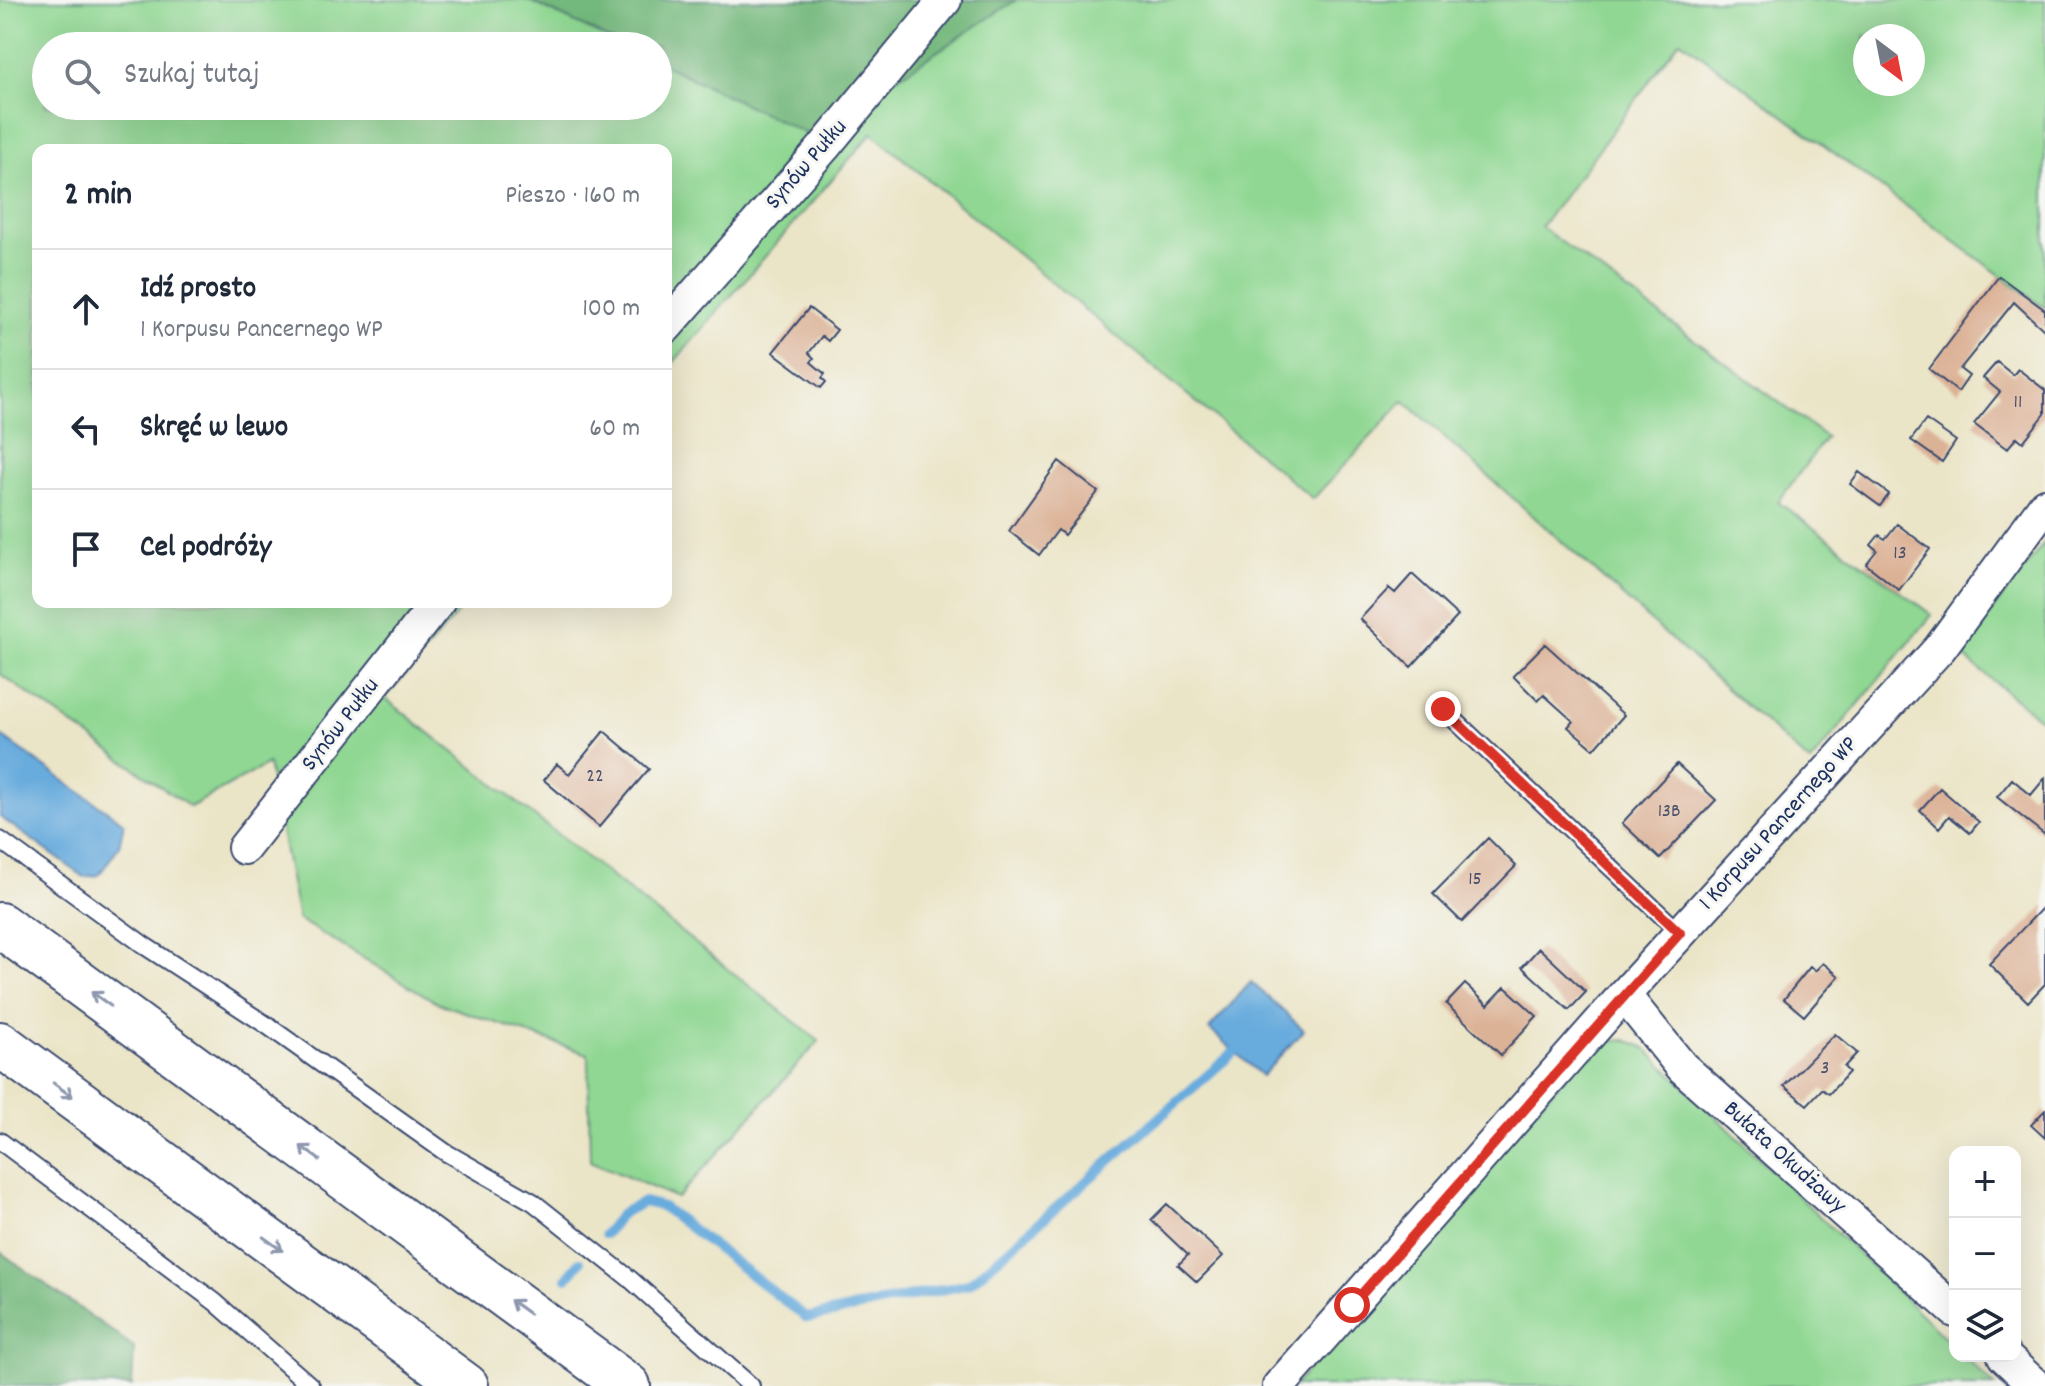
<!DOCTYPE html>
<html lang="pl">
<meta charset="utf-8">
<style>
body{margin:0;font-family:Dekko,sans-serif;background:#f2f2f3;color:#1f2937}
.controls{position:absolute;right:24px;bottom:24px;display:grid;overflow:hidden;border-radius:16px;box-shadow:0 8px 32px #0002}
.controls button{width:72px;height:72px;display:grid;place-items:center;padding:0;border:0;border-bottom:2px solid #e0e1e3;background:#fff;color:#1f2937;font:40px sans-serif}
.compass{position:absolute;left:1853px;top:24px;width:72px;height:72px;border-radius:50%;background:#fff;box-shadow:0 8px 32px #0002;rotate:148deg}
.stop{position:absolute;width:24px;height:24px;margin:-18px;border:6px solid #d93025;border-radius:50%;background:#fff}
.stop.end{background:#d93025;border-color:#fff;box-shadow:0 2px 8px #0008}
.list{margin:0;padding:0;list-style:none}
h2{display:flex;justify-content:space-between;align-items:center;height:104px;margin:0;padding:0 32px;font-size:34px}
h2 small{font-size:26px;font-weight:400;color:#747a83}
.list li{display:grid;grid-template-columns:52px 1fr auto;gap:24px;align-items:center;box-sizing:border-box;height:120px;padding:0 32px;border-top:2px solid #e0e1e3}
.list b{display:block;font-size:30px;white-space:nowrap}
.list p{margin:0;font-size:26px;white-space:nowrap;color:#747a83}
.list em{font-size:26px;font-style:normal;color:#747a83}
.icon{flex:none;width:44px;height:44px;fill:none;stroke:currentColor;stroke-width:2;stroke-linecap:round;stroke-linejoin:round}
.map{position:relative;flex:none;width:2045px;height:1386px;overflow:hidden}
.search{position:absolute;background:#fff;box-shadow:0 8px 32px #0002;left:32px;top:32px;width:640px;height:88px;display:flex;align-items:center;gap:20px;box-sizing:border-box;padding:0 28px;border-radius:44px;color:#747a83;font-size:30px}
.panel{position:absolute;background:#fff;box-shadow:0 8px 32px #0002;left:32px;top:144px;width:640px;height:464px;border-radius:16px}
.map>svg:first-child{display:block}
.green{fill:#8fd792;stroke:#558378;stroke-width:2;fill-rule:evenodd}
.forest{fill:#73b87c;stroke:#47746d;stroke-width:2}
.water{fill:#67abdd;stroke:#416d9e;stroke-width:2}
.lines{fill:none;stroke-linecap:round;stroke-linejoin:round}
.stream{stroke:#67abdd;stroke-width:10}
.building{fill:#dcb297}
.lane-casing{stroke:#3a4a6e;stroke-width:20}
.street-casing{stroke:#3a4a6e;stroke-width:36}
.highway-casing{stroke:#3a4a6e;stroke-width:48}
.lane{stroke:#fff;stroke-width:16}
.street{stroke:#fff;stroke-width:32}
.highway{stroke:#fff;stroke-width:44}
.oneway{stroke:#8d97ae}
.route{stroke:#d93025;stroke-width:10}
.labels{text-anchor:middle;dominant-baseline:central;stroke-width:6;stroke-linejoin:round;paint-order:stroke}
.number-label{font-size:20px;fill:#4b506c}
.street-label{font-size:24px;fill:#1b2f5e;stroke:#f6f6f2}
</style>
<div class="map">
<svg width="2045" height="1386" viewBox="0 0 2045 1386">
<rect width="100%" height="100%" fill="#f6f6f2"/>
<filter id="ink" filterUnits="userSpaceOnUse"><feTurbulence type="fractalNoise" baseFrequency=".0125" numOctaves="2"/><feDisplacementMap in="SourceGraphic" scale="16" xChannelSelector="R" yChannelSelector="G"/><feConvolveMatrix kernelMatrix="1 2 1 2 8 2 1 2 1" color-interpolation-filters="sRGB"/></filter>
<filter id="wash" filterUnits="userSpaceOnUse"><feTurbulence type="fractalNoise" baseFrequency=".006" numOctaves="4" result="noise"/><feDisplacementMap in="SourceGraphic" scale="32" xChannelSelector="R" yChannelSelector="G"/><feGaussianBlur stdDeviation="1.8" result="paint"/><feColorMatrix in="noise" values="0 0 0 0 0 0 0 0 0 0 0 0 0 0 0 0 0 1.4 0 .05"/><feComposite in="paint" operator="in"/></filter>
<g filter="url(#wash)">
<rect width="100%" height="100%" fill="#ebe5c8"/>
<path class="green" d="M0 0H528L624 46H46V106H658V62L809 135 1016 0H2045V308L1680 40 1541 227 1826 437 1778 502 1932 615 1810 763 1404 401 1313 499 872 133 666 371V150H38V602H467L385 698 819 1041 677 1198 590 1161 588 1054 438 1003 298 919 268 764 190 807 0 674ZM1865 36H1913V84H1865Z
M2045 542V723L1959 653Z
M1623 1039 1644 1047 1955 1347V1356H1964L1995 1386H1294L1594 1043Z"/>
<path class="forest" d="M528 0H1016L809 135 658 62V46H624Z
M0 1252 134 1347 132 1386H0Z"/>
<path class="water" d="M0 735 124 823 119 846 99 875 84 877 0 817Z
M1251 982 1304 1030 1262 1076 1209 1029Z"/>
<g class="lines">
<path class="stream" d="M605 1234 622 1213 644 1202 663 1207 807 1318 969 1284 1234 1052
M567 1278 580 1262"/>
</g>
<g id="blocks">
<path class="building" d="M1999 276 2045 310V331L2014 302 1960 369 1969 376 1958 392 1929 369Z
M809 308 837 330 828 341 822 336 809 353 814 358 811 362 825 374 822 378 826 382 821 388 773 352Z
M1997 362 2013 375 2018 369 2045 390V414L2023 442 2017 437 2007 449 1974 424 2000 392 1983 378Z
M1926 420 1956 441 1942 462 1911 440Z
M1059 461 1098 492 1064 535 1058 530 1039 555 1009 531Z
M1859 472 1889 494 1880 506 1850 484Z
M1897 524 1930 549 1899 590 1866 564 1877 550 1871 545 1879 535 1885 539Z
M1412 574 1458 616 1411 667 1360 619 1389 588 1395 593Z
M1545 644 1624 715 1594 749 1568 727 1573 721 1544 695 1538 701 1513 676Z
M604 731 649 769 599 827 544 780 557 764 569 774Z
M1677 764 1716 800 1660 859 1622 823Z
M2045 778V835L1997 797 2012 779 2031 795Z
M1940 788 1979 822 1970 833 1949 816 1939 828 1920 810Z
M1488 838 1516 866 1462 922 1433 894Z
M2045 905V984L2028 1002 1989 964Z
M1539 948 1586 992 1569 1010 1522 967Z
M1823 963 1839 976 1804 1016 1784 999 1810 967 1815 971Z
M1465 984 1488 1005 1505 987 1537 1016 1501 1055 1446 1004Z
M1835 1034 1857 1053 1844 1067 1849 1072 1829 1094 1822 1089 1807 1105 1784 1086Z
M2045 1110V1138L2031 1125Z
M1167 1204 1223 1256 1197 1282 1178 1265 1188 1255 1151 1220Z"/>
</g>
</g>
<g filter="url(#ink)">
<use href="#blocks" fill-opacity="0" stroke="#3a4a6e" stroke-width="2"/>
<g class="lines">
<defs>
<path id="lane" d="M1443 709 1680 933
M0 840 145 946 268 1026 445 1152 533 1202 630 1279 751 1386
M0 1141 215 1302 311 1386"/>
<path id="street" d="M666 327 824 147 945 0
M244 848 438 602
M1624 995 1682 1067 1955 1311
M2004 1356 2036 1386
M1279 1386 1624 995 1940 648 2045 505"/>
<path id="highway" d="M0 925 628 1386
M0 1044 466 1386"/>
</defs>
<use href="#lane" class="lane-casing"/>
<use href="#street" class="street-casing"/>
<use href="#highway" class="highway-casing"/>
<use href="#lane" class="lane"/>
<use href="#street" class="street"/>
<use href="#highway" class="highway"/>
</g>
<defs><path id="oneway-shaft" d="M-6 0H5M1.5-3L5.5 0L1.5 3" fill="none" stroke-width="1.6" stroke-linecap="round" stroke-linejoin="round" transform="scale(2)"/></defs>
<g class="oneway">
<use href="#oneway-shaft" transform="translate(101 999) rotate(-144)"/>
<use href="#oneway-shaft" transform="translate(63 1090) rotate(36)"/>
<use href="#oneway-shaft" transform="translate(310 1153) rotate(-144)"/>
<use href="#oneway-shaft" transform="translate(273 1244) rotate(36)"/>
<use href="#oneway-shaft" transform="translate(520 1307) rotate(-144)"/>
</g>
</g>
<g class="lines" filter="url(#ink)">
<path class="route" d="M1352 1305 1680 933 1443 709"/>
</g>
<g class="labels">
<g class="number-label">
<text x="2018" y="403">11</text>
<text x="1900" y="554">13</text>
<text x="595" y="777">22</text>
<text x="1669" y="812">13B</text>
<text x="1475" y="880">15</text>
<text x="1825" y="1069">3</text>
</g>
<g class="street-label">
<text transform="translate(807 165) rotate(-49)">Synów Pułku</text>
<text transform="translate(341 725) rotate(-52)">Synów Pułku</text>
<text transform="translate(1779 824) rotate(-48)">1 Korpusu Pancernego WP</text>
<text transform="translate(1784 1158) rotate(42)">Bułata Okudżawy</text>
</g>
</g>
</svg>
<div class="controls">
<button>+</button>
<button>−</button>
<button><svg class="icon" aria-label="layers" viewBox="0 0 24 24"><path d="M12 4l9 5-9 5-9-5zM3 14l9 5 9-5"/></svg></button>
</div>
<svg class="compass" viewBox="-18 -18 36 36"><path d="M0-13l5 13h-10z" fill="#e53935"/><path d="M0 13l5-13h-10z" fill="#747a83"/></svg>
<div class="stop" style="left:1352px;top:1305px"></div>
<div class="stop end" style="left:1443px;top:709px"></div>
<div class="search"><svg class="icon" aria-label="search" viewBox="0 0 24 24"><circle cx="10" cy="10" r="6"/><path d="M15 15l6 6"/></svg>Szukaj tutaj</div>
<section class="panel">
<h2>2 min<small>Pieszo · 160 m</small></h2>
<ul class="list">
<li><svg class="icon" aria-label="ahead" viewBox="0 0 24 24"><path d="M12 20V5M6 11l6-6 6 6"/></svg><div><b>Idź prosto</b><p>1 Korpusu Pancernego WP</p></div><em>100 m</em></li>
<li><svg class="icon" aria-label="left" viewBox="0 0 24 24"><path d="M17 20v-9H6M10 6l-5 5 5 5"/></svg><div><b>Skręć w lewo</b></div><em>60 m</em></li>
<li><svg class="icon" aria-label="arrive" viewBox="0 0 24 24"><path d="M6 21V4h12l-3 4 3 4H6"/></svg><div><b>Cel podróży</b></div></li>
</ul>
</section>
</div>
